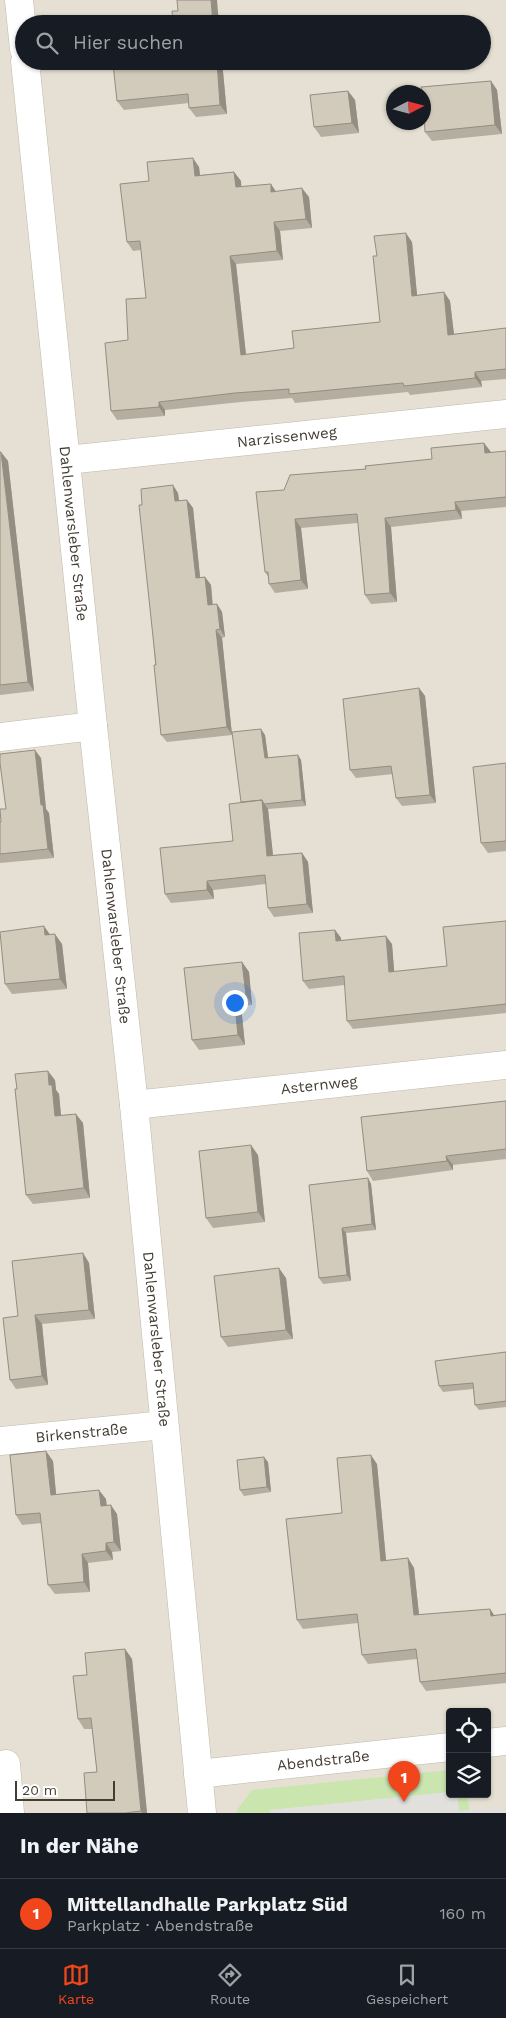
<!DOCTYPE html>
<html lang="de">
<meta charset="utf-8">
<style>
body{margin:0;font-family:"Work Sans",sans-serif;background:#20242c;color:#f1f3f6}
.controls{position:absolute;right:15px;bottom:15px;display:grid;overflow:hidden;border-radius:5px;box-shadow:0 1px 4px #0004}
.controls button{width:45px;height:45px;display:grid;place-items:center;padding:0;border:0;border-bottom:1px solid #363941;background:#171b24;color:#f1f3f6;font:25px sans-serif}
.compass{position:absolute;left:386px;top:85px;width:45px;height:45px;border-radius:50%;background:#171b24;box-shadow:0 1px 4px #0004;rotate:84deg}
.scale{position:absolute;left:15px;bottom:12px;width:100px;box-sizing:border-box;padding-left:5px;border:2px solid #433e34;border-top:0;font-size:14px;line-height:18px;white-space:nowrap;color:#433e34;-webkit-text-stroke:4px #fff;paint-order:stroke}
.you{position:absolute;left:234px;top:1002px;width:18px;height:18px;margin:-12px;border:4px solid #fff;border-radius:50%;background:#1a73e8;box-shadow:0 0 0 8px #1a73e833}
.badge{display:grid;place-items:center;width:32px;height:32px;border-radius:50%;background:#f1451b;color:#fff;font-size:16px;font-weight:700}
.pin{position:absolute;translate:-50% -41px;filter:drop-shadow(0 1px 2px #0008)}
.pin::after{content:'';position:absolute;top:26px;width:18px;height:15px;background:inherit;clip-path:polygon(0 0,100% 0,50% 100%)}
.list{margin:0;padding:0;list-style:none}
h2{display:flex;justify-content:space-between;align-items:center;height:65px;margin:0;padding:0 20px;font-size:21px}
h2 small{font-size:16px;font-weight:400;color:#9ea1a6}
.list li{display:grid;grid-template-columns:32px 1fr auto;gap:15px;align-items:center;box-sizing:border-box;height:70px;padding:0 20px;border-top:1px solid #363941}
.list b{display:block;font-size:19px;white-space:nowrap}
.list p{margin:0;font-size:16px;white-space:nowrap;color:#9ea1a6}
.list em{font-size:16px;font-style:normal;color:#9ea1a6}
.icon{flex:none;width:28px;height:28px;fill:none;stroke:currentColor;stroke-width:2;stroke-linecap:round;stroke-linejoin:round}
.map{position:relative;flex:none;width:506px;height:1813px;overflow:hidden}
.search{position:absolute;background:#171b24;box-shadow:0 1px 4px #0004;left:15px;right:15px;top:15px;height:55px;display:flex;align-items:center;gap:12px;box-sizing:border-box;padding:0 18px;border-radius:28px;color:#9ea1a6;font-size:19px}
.sheet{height:135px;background:#171b24}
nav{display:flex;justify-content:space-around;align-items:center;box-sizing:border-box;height:70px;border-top:1px solid #363941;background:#171b24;font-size:14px;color:#9ea1a6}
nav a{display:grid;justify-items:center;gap:2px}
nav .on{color:#f1451b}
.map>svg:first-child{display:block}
.residential{fill:#e5e0d3;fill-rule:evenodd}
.green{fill:#cae5ae}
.parking{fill:#e2e0dd}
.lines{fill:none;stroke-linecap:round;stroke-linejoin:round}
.street-casing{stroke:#bfb9aa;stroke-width:29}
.street{stroke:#fff;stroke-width:28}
.wall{fill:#b5aea0}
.shaded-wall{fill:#938d82}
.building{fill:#d2caba;stroke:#938d82}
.labels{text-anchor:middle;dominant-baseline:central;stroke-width:4.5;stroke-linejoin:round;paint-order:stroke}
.street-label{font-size:15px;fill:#433e34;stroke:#fff}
</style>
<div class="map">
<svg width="506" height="1813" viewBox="0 0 506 1813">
<rect width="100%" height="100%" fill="#f1eee4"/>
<path class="residential" d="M0 0H506V1813H0ZM24 24H482V61H24ZM394 92H424V122H394ZM450 1712H487V1794H450Z"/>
<path class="green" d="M450 1770V1792L271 1810 270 1813H237V1810L252 1790Z
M457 1794H467L469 1810 459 1811Z"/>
<path class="parking" d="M450 1792V1794H457L459 1811 503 1806V1813H270V1810Z"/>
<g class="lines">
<defs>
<g id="street">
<path d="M19 0 24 49"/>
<path id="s1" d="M25 61 93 726 134 1105 202 1813"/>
<path id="s2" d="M67 460 506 414"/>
<path d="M0 737 93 726"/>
<path id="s3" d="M134 1105 506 1065"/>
<path id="s4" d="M0 1441 164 1425"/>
<path d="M487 1743 506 1741"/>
<path d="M6 1764 10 1813"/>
<path id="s5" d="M198 1774 450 1747"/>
</g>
</defs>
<use href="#street" class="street-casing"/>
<use href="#street" class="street"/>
</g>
<path class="wall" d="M130 61H222L227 114 196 117 189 108V103L124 110 117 101Z
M491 81 497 90 502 134 432 141 425 132Z
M348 91 355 100 359 133 321 137 314 127Z
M199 167 200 175 234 172 241 181V187L309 197 312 228 280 231 283 260 236 264 246 355 294 348 380 322 377 256 412 242 417 295 444 292 450 301 454 334 506 328V379L481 381 482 387 410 395 408 392 295 403 292 398 241 402 165 410V416L117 420 111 411 128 340 146 298 141 250 133 251 127 242 149 181Z
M484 443 491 453 506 451V507L461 511 462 519 391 527 397 602 371 604 365 595 358 523 301 528 308 589 275 593 269 584V578L265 572 284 490 366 469 432 459Z
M0 452 8 461 34 691 0 695Z
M178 493 179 501 187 500 193 508 200 578 205 577 211 585 213 605 217 604 222 612 225 637 222 638 232 735 167 742 161 735 142 505Z
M419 688 425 696 436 803 402 806 396 798 393 774 356 778 350 770Z
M265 735 268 758 298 755 301 760 306 806 268 809 273 855 302 853 308 862 313 913 274 917 268 908 266 884 213 890 214 899 171 903 165 894 233 841 241 802Z
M41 758 46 809 49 813 54 858 0 863V822H1L6 809Z
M506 763V851L488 853 481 843Z
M506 921V1013L353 1029 347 1021 345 985 309 989 303 981 335 930 341 938V940L392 944 394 972 447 966Z
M50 935 62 944 67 989 12 994 5 984Z
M242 962 249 972 252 1005 241 1006 245 1045 199 1050 192 1040Z
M55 1080 56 1090 59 1094 61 1115 83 1123 90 1198 33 1204 26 1195Z
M506 1101V1159L453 1165V1170L373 1181 367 1171Z
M258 1155 265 1222 213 1228 206 1218Z
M368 1178 371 1184 376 1230 346 1233 351 1281 323 1284 319 1278 309 1185Z
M83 1253 89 1263 95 1319 42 1324 48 1385 16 1389 10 1380 18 1316Z
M286 1278 293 1339 228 1347 221 1337Z
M506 1352V1407L479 1410 475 1405 473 1389 443 1392 439 1386Z
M53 1461 56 1495 106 1499V1505L117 1514 121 1551 112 1552 113 1560 88 1563 90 1592 55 1594 48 1585 42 1523 22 1525 16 1515Z
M268 1462 271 1492 244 1496 240 1490Z
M377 1464 386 1561 408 1558 414 1568 419 1615 490 1609 494 1615 506 1614V1683L426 1691 420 1682 417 1659 368 1664 362 1655 358 1623 303 1629 297 1620 342 1513Z
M125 1649 132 1659 147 1813H87L97 1772 92 1729H84L78 1719 87 1675Z"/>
<path class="shaded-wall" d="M211 0H217L219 24H213Z
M217 61H222L227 114 220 105Z
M491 81 497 90 502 134 495 125Z
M348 91 355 100 359 133 352 123Z
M193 158 199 167 201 184 195 176Z
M234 172 241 181 242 196 236 187Z
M271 184 277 193 271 192Z
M302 188 309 197 312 228 306 219Z
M274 222 280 231 283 260 277 251Z
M406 233 412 242 418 305 412 296Z
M230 256 236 264 247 364 241 355Z
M444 292 450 301 455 343 448 335Z
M475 372 481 381 482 387 475 378Z
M159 402 165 410V416L159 407Z
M484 443 491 452 492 462 485 453Z
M1 452 8 461 34 691 28 682Z
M173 485 178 493 180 509 175 501Z
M187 500 193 508 201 586 196 578Z
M455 502 461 511 462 519 456 510Z
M385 518 391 527 397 602 390 593Z
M295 519 301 528 308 589 301 580Z
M205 577 211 585 213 613 208 605Z
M217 604 222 612 225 637 220 629Z
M216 630 222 638 232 735 227 727Z
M419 688 425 696 436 803 430 795Z
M261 729 265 735 269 764 265 758Z
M35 750 41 758 46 809 49 813 54 858 48 849 41 805Z
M298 755 301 760 306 806 302 800Z
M262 800 268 809 274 865 267 856Z
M302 853 308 862 313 913 307 904Z
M207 881 213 890 214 899 207 890Z
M44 926 51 936 45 935Z
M335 930 341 938 342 949 336 941Z
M55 934 62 944 67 989 60 979Z
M386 936 392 944 395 981 389 972Z
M242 962 249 972 252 1005 246 995Z
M234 997 241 1006 245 1045 238 1035Z
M48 1071 55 1080 56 1090 59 1094 62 1126 55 1116 49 1085Z
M76 1114 83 1123 90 1198 84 1188Z
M251 1145 258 1155 265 1222 258 1212Z
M446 1156 453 1165V1170L447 1161Z
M368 1178 371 1184 376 1230 372 1224Z
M342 1228 346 1233 351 1281 347 1275Z
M83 1253 89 1263 95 1319 89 1310Z
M279 1268 286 1278 293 1339 286 1330Z
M35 1315 42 1324 48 1385 42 1376Z
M46 1451 53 1461 57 1504 51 1495Z
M371 1455 377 1464 387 1570 381 1561Z
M264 1457 268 1462 271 1492 267 1487Z
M99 1490 106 1499 108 1515 101 1506Z
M111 1505 117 1514 121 1551 114 1542Z
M106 1543 112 1552 113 1560 106 1551Z
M82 1554 88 1563 90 1592 84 1582Z
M408 1558 414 1568 420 1624 414 1615Z
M490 1609 496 1618 491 1616Z
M125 1649 132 1659 147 1813H142L141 1811Z"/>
<path class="building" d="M177 0H211L213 24H173L172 11H178Z
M130 61H217L220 105 189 108 188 94 117 101 113 64Z
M491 81 495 125 425 132 424 113V92H422L421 87Z
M348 91 352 123 314 127 310 95Z
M193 158 195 176 234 172 236 187 271 184V192L302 188 306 219 274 222 277 251 230 256 241 355 294 348 292 331 380 322 373 256H377L374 236 406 233 412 296 444 292 448 335 506 328V369L475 372V378L404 386 403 383 289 394V389L235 393 159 402V407L111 411 105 343 128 340 126 299 146 298 140 241 127 242 120 184 149 181 147 162Z
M484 443 485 453 506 451V497L455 502 456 510 385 518 390 593 365 595 357 514 295 519 301 580 269 584 268 572H265L256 492 284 490 290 475 366 469 365 466 432 459 431 448Z
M0 452H1L28 682 0 685Z
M173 485 175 501 187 500 196 578 205 577 208 605 217 604 220 629 216 630 227 727 161 735 154 665H156L139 505H142L141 489Z
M419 688 430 795 396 798 391 766 350 770 343 699Z
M261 729 265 758 298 755 302 800 264 804 262 800 241 802 232 732Z
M35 750 41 805H43L48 849 0 854V822H1L0 809H6L0 763V754Z
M506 763V841L481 843 473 767Z
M262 800 267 856 302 853 307 904 268 908 265 875 207 881V890L165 894 160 848 233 841 229 804Z
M506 921V1004L347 1021 344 976 303 981 299 933 335 930 336 941 386 936 389 972 447 966 443 927Z
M44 926 45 935 55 934 60 979 5 984 0 932Z
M242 962 246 995 234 997 238 1035 192 1040 184 968Z
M48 1071 49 1085H52L55 1116 76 1114 84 1188 26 1195 15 1089H17L15 1074Z
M506 1101V1149L446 1156 447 1161 367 1171 361 1117Z
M251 1145 258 1212 206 1218 199 1151Z
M368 1178 372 1224 342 1228 347 1275 319 1278 309 1185Z
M83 1253 89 1310 35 1315 42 1376 10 1380 3 1318 18 1316 12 1261Z
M279 1268 286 1330 221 1337 214 1276Z
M506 1352V1401L475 1405 473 1383 439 1386 435 1361Z
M46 1451 51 1495 99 1490 101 1506 111 1505 114 1542 106 1543V1551L82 1554 84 1582 48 1585 40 1513 16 1515 10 1455Z
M371 1455 381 1561 408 1558 414 1615 490 1609 491 1616 506 1614V1673L420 1682 416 1649 362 1655 357 1614 297 1620 286 1519 342 1513 337 1458Z
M264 1457 267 1487 240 1490 237 1460Z
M125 1649 141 1811 125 1813H87L84 1773 97 1772 91 1718 78 1719 73 1676 87 1675 85 1653Z"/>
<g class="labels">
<g class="street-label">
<text stroke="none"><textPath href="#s2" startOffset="221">Narzissenweg</textPath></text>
<text stroke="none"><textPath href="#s1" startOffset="475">Dahlenwarsleber Straße</textPath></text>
<text stroke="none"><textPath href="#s1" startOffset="880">Dahlenwarsleber Straße</textPath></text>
<text stroke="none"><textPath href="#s3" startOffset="186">Asternweg</textPath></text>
<text stroke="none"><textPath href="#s1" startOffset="1285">Dahlenwarsleber Straße</textPath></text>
<text stroke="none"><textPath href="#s4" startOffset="82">Birkenstraße</textPath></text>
<text stroke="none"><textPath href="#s5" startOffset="126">Abendstraße</textPath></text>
</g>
</g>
</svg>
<div class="controls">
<button><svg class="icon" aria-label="locate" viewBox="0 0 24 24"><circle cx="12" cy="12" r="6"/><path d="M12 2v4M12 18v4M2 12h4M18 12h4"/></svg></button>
<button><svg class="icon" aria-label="layers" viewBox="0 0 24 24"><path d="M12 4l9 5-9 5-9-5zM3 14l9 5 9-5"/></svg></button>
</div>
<svg class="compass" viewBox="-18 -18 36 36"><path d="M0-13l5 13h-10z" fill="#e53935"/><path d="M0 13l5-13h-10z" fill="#9ea1a6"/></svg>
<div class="scale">20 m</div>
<div class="you"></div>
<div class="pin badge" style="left:404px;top:1802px">1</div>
<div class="search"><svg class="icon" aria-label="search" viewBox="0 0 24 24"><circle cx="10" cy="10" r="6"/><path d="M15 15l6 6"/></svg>Hier suchen</div>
</div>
<section class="sheet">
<h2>In der Nähe<small></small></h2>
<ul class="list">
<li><span class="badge">1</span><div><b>Mittellandhalle Parkplatz Süd</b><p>Parkplatz · Abendstraße</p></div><em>160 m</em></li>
</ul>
</section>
<nav>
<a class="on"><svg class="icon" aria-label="map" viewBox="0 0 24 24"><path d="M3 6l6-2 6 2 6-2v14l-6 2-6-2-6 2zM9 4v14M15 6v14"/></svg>Karte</a>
<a><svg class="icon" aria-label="directions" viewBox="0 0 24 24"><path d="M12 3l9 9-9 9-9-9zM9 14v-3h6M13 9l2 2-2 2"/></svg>Route</a>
<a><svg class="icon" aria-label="saved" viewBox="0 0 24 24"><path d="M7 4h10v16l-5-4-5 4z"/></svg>Gespeichert</a>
</nav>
